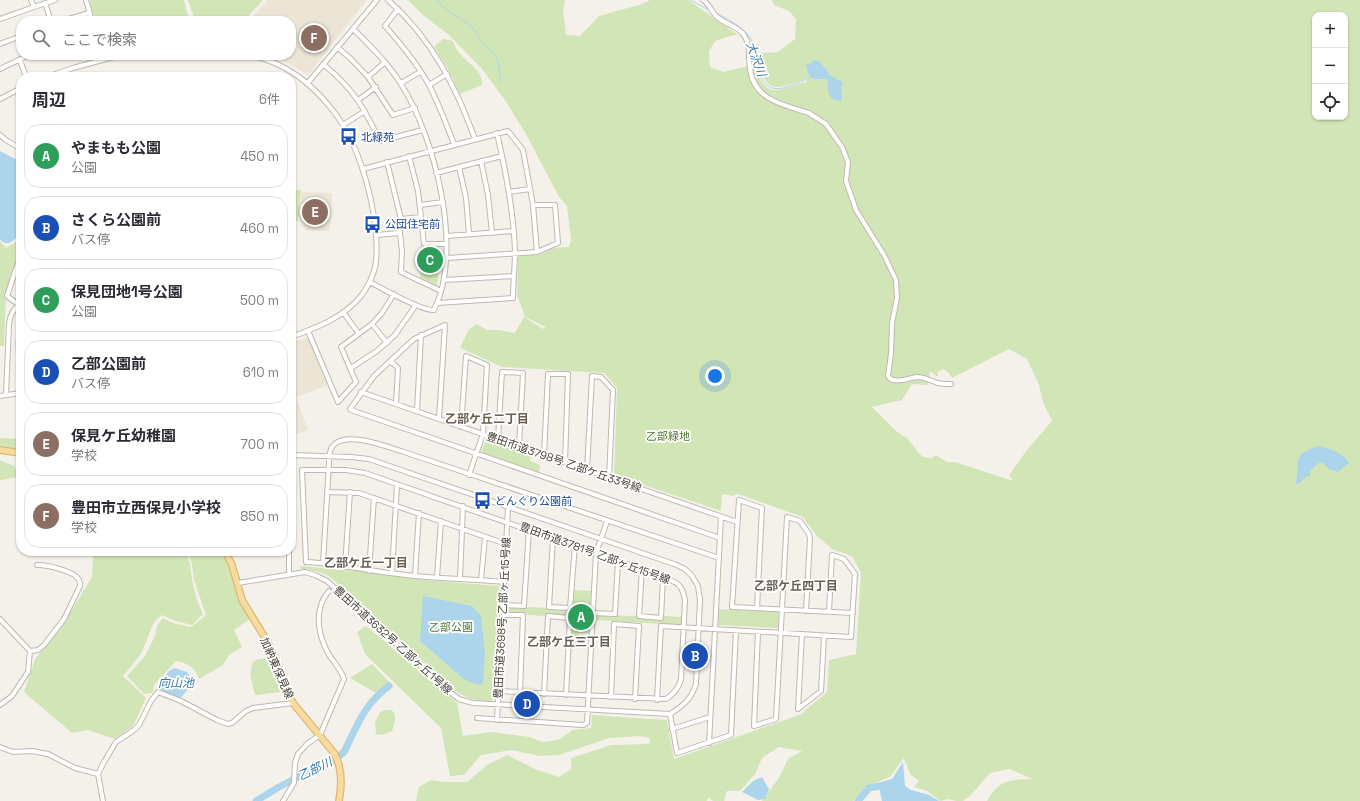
<!DOCTYPE html>
<html lang="ja">
<meta charset="utf-8">
<style>
body{margin:0;font-family:"Space Grotesk","Noto Sans JP",sans-serif;background:#f7f7f7;color:#2b2b33}
.controls{position:absolute;right:12px;top:12px;display:grid;overflow:hidden;border-radius:8px;box-shadow:0 1px 3px #0004}
.controls button{width:36px;height:36px;display:grid;place-items:center;padding:0;border:0;border-bottom:1px solid #e1e1e2;background:#fff;color:#2b2b33;font:20px sans-serif}
.you{position:absolute;left:715px;top:376px;width:14px;height:14px;margin:-10px;border:3px solid #fff;border-radius:50%;background:#1a73e8;box-shadow:0 0 0 6px #1a73e833}
.badge{display:grid;place-items:center;width:26px;height:26px;border-radius:50%;background:#ec3f2a;color:#fff;font-size:13px;font-weight:700}
.pin{position:absolute;translate:-50% -50%;border:2px solid #fff;box-shadow:0 1px 4px #0006}
.list{margin:0;padding:0;list-style:none}
h2{display:flex;justify-content:space-between;align-items:center;height:52px;margin:0;padding:0 16px;font-size:17px}
h2 small{font-size:13px;font-weight:400;color:#7c7c81}
.list li{display:grid;grid-template-columns:26px 1fr auto;gap:12px;align-items:center;box-sizing:border-box;height:64px;margin:0 8px 8px;padding:0 8px;border:1px solid #e1e1e2;border-radius:16px}
.list b{display:block;font-size:15px;white-space:nowrap}
.list p{margin:0;font-size:13px;white-space:nowrap;color:#7c7c81}
.list em{font-size:13px;font-style:normal;color:#7c7c81}
.icon{flex:none;width:22px;height:22px;fill:none;stroke:currentColor;stroke-width:2;stroke-linecap:round;stroke-linejoin:round}
.map{position:relative;flex:none;width:1360px;height:801px;overflow:hidden}
.search{position:absolute;background:#fff;box-shadow:0 1px 3px #0004;left:16px;top:16px;width:280px;height:44px;display:flex;align-items:center;gap:10px;box-sizing:border-box;padding:0 14px;border-radius:16px;color:#7c7c81;font-size:15px}
.panel{position:absolute;background:#fff;box-shadow:0 1px 3px #0004;left:16px;top:72px;width:280px;height:484px;border-radius:16px}
.map>svg:first-child{display:block}
.education{fill:#ece5d6}
.green{fill:#d2e5b7;fill-rule:evenodd}
.water{fill:#acd5ec}
.lines{fill:none;stroke-linecap:round;stroke-linejoin:round}
.stream{stroke:#acd5ec;stroke-width:1}
.river{stroke:#acd5ec;stroke-width:7}
.minor-casing{stroke:#bfb8ae;stroke-width:6}
.major-casing{stroke:#ddb870;stroke-width:8}
.minor{stroke:#fff;stroke-width:4}
.major{stroke:#f8dba0;stroke-width:5.5}
.labels{text-anchor:middle;dominant-baseline:central;stroke-width:3.5;stroke-linejoin:round;paint-order:stroke}
.transit-label{font-size:11px;fill:#164399;stroke:#fff;text-anchor:start}
.park-label{font-size:11px;fill:#4d772f;stroke:#fff}
.street-label{font-size:11px;fill:#484139;stroke:#fff}
.water-label{font-size:12px;font-style:italic;fill:#367ba6;stroke:#fff}
.neighbourhood-label{font-size:12px;font-weight:bold;fill:#6a5f51;stroke:#fff}
</style>
<div class="map">
<svg width="1360" height="801" viewBox="0 0 1360 801">
<rect width="100%" height="100%" fill="#f4f1eb"/>
<path class="education" d="M268 0H367L308 75 289 64 270 55H291V21H249Z
M302 192 332 193 330 231 306 230 299 216Z
M306 338H309L329 385 296 397 308 430 291 436V343Z"/>
<path class="green" d="M89 0H184L189 21H95Z
M188 0H263L244 21 195 20Z
M408 0H565L563 10 566 35 580 36 599 16 642 4 650 0H688L737 34 715 41 709 51 710 67 723 72 756 64C765 102 778 89 806 82L807 79C793 82 772 96 764 78 759 68 759 63 761 53L778 52 795 39 796 19 789 11 774 5 772 0H1360V801H987C1000 779 1009 780 1033 779L1009 769 990 773 970 796 963 801H956L949 799 940 801 927 791 914 787 919 781 910 774 904 758 890 777 867 786 853 801H762L780 776 788 759 802 751 779 747 762 758 755 774 740 791H727L724 801H713L709 798 706 801H416L419 787 431 780 444 782H467L487 765 507 755 537 770 559 777 571 769V758L611 745 649 744 650 738 640 736 609 738 559 755 540 756 511 750 481 755 464 775 450 776 441 728 365 654 357 632 366 626 457 703 463 736 492 732 529 737 543 742 558 740 573 730 591 728 592 715 667 720 674 759 802 714 805 711 803 712 827 692 829 660 856 654 861 573 852 556 832 549 816 535 803 517 738 494 732 496 722 494 721 511 614 475 617 388 604 373 502 367 460 348 469 329 477 324 487 330H499L515 333 524 317 543 329 546 327 525 317 517 295 518 257 520 256 542 254 553 248 569 247 571 240 567 206 559 197 526 134 507 103 482 69 449 35 424 16ZM1315 15H1345V117H1315ZM1009 349 1027 359 1039 385 1043 402 1052 421 1027 450 1009 475 1013 481 955 462H947L936 455 931 458 923 457 917 451 908 439 896 431 872 407 902 400 912 384 928 385 930 371 938 377V372L943 369 949 373 952 378Z
M443 39 453 41C455 46 457 51 461 55 469 65 483 70 482 85L460 94 448 69 434 47Z
M291 190H301L298 221H291Z
M21 237V247L16 253 18 261 6 297 4 346H0V241L6 248 19 240Z
M439 248V271L437 286 420 277 422 249Z
M15 339 21 340V375L17 374Z
M0 438 21 439V449L0 446Z
M486 439 531 454 530 461 540 465 539 473 481 453Z
M0 460 14 466 19 477 1 480 0 482Z
M93 551H186L190 564 192 580 197 600 203 614 192 625 175 621 162 615 154 622 141 654 123 676 146 698 133 726 115 739 88 730 72 733 24 692 35 659 61 628 92 577Z
M187 551H222L230 566 240 602 250 619 234 630 242 647 229 655 223 665 199 679C196 668 186 662 176 661L155 684 152 693 144 694 127 676 145 656 155 636 157 626 163 618 173 623 191 627 206 615 194 580 192 564Z
M300 566 367 572 413 579 499 586 493 700 491 702C479 701 469 699 458 693L330 577C320 571 312 570 301 569Z
M574 590 591 591 589 633H579L578 645 571 644 573 619 572 616 547 614 546 616 527 615 526 613 504 612V608L506 607 527 608 528 607 548 608 547 610 573 611Z
M717 609 778 612 779 613 778 627 777 628 718 625 717 624Z
M596 615 637 616V618L663 619 664 616 684 617 682 625 595 620Z
M270 652 276 666 282 689 281 692 255 695 250 675 253 661 265 658V653Z
M372 664 390 683 376 693 350 678Z
M385 710H392C397 717 395 724 392 731L382 735 376 734 375 723 380 712Z"/>
<path class="water" d="M813 60 819 61 831 76 843 82 841 88 842 98 841 101C826 101 829 90 827 79 811 79 810 81 806 65L812 63Z
M0 151 21 162V232C15 239 7 249 0 239Z
M1318 446C1328 448 1344 453 1349 463L1338 472 1329 469 1323 463H1318L1310 471V476H1307L1299 484H1296L1298 460 1302 453Z
M423 596 472 606 481 616 485 654 483 682 481 685 472 683 464 679 420 641Z
M174 668 187 672 191 678V685L180 699 159 691 157 686 169 671Z
M903 762 905 786 911 790 929 795 939 801H882L878 783 892 779Z
M762 777 769 789 765 799 758 800 742 792 753 781Z"/>
<g class="lines">
<path class="stream" d="M436 0 447 10 466 22 473 28 479 38 486 46 493 52 498 61 501 82
M690 0 711 11
M714 12C724 16 746 29 751 39 761 61 754 99 790 86 797 83 804 81 810 77"/>
<path class="river" d="M256 801 279 787 308 772 328 765 344 752C357 726 364 704 389 686
M858 801 869 788 879 786"/>
<defs>
<path id="minor" d="M31 0 34 7
M86 0 92 21
M388 0C432 39 455 85 475 139
M703 0C709 3 711 11 716 16 724 24 738 26 744 35 751 46 748 57 750 68 753 100 784 105 809 113L826 124 842 147 848 162 846 181 856 210 884 255 896 280 897 298 892 323 891 354 888 376C893 385 909 378 917 377 925 377 931 381 938 383 942 384 947 384 951 384
M45 3 51 21
M398 9 385 26C401 44 417 63 429 85 439 104 446 124 454 144
M0 19 34 7 55 0
M62 21 89 13
M353 29C371 46 388 63 401 84 435 137 464 251 434 310 421 311 383 289 370 282
M0 44 21 36
M337 47 351 59 368 77 393 115 415 108
M251 55C262 58 274 62 285 68 303 78 321 95 334 112 361 146 380 217 376 261 375 273 368 287 361 296 343 318 316 328 291 337
M20 60 26 77
M323 64C353 88 364 108 380 141L423 130
M0 69 29 55
M47 77 73 68 121 55
M368 77 385 62
M401 83 420 72
M307 84 377 0
M429 85 447 74
M0 99 21 88
M358 100 376 87
M343 125 365 111
M0 135 6 140 21 149
M409 156 418 191 424 244H446
M481 161 488 195 492 233
M387 162 401 219 400 233 402 252 401 272 441 291
M459 167 466 198 469 234
M363 169 508 131 523 150 533 205 537 252
M436 173 502 156
M509 192 530 189
M420 205 443 202
M401 219 421 217
M376 235 400 233
M447 236 514 231
M447 258 537 252 558 243 555 205H533
M444 280 514 276
M437 303 513 298C513 282 515 267 515 252 514 212 506 172 497 133
M19 305 7 296 17 266 21 259
M343 312 359 334
M372 324 387 343
M308 331 338 402 356 382 341 347 372 324 382 313 394 294
M390 361 398 368 396 404
M351 368 377 351 395 335 416 305
M361 392 737 522
M6 395 9 324C10 315 13 308 21 304
M0 396 21 393
M417 411 421 335
M439 419 445 325 414 339 374 376 350 409 351 410 720 538
M461 427 466 356 487 365 483 434 469 475
M498 439 502 372 523 373 519 447
M544 455 548 374H568L565 462
M587 470 592 376 601 377 613 390 609 478
M327 492 359 493 506 544
M553 538 549 607 570 608 575 545
M289 551V574
M323 563 329 463C329 458 329 452 332 447 343 429 388 447 404 452L719 558
M345 567 350 492
M642 569 639 616 661 618 663 577
M369 571 374 498
M392 573 397 484
M415 576 419 513
M437 577 441 521
M460 579 463 506
M481 580 485 537
M238 583 305 572 315 575 327 581 447 690 459 699 473 703 670 714C683 706 692 698 696 684L700 600 698 586 692 576 685 569 674 564 369 459 351 457 291 455
M503 605 524 606 529 529
M757 608 762 508 739 500 732 607C773 609 813 611 853 613
M593 613 615 614 618 561
M502 615H523L520 692
M0 619 30 651 28 672 12 696 0 705
M758 632 754 726 776 719 787 517 800 521 809 534 810 539 806 611
M30 651 38 650 44 645 64 619 80 586C80 585 80 582 79 580 75 571 47 565 37 565
M498 691 666 699C674 694 678 689 681 680L685 600C682 584 678 583 663 577L365 473 346 470H302L306 562C342 564 379 573 415 576 445 579 474 579 504 582
M544 694 548 616 570 618 566 695
M611 697 614 624 639 626 635 699
M657 700 661 626 851 637 855 574 844 559 832 555 829 612
M798 709 821 691 824 636
M798 709 802 634
M670 714 677 753 731 735 736 630
M477 718 583 725 587 723 596 553 607 521
M497 720 508 507
M672 729 710 717
M709 743 721 517
M0 747 13 752 32 751 48 754 75 768 98 774
M103 801 98 774 104 762 116 742 134 730 139 725 151 701 158 692 181 701 217 720 228 724 232 723 246 711 253 708 293 703
M283 801 294 783 295 763 298 754 307 744 320 735 344 679C341 669 333 662 328 653 317 633 314 608 329 591"/>
<path id="major" d="M0 450 21 453
M225 551 232 565 242 600 267 641 277 662 287 692 293 703 334 753C342 767 342 785 339 801"/>
</defs>
<use href="#minor" class="minor-casing"/>
<use href="#major" class="major-casing"/>
<use href="#minor" class="minor"/>
<use href="#major" class="major"/>
</g>
<defs>
<symbol id="bus-bare" viewBox="-9 -9 18 18"><path d="M-5-6H5V4H4V6H2V4H-2V6H-4V4H-5ZM-3.5-4V0h7V-4ZM-3.5 1.2v1.5H-2V1.2ZM2 1.2v1.5H3.5V1.2Z" fill="#1a4fb4" stroke="#fff" stroke-width="2.5" paint-order="stroke"/></symbol>
</defs>
<g fill-rule="evenodd">
<use href="#bus-bare" x="336" y="124" width="25" height="25"/>
<use href="#bus-bare" x="360" y="212" width="25" height="25"/>
<use href="#bus-bare" x="470" y="488" width="25" height="25"/>
</g>
<g class="labels">
<g class="transit-label">
<text x="361" y="137">北緑苑</text>
<text x="385" y="224">公団住宅前</text>
<text x="495" y="501">どんぐり公園前</text>
</g>
<g class="park-label">
<text x="668" y="436">乙部緑地</text>
<text x="451" y="627">乙部公園</text>
</g>
<g class="street-label">
<text transform="translate(564 462) rotate(19)">豊田市道3798号 乙部ケ丘33号線</text>
<text transform="translate(595 553) rotate(20)">豊田市道3781号 乙部ヶ丘15号線</text>
<text transform="translate(502 618) rotate(-87)">豊田市道3698号 乙部ヶ丘15号線</text>
<text transform="translate(393 640) rotate(42)">豊田市道3632号 乙部ヶ丘1号線</text>
<text transform="translate(277 668) rotate(66)">加納東保見線</text>
</g>
<g class="water-label">
<text transform="translate(756 59) rotate(70)">大沢川</text>
<text x="176" y="683">向山池</text>
<text transform="translate(315 769) rotate(-26)">乙部川</text>
</g>
<g class="neighbourhood-label">
<text x="487" y="419">乙部ケ丘二丁目</text>
<text x="366" y="563">乙部ケ丘一丁目</text>
<text x="796" y="586">乙部ケ丘四丁目</text>
<text x="569" y="642">乙部ケ丘三丁目</text>
</g>
</g>
</svg>
<div class="controls">
<button>+</button>
<button>−</button>
<button><svg class="icon" aria-label="locate" viewBox="0 0 24 24"><circle cx="12" cy="12" r="6"/><path d="M12 2v4M12 18v4M2 12h4M18 12h4"/></svg></button>
</div>
<div class="you"></div>
<div class="pin badge" style="left:581px;top:617px;background:#2e9e5b">A</div>
<div class="pin badge" style="left:695px;top:656px;background:#1a4fb4">B</div>
<div class="pin badge" style="left:430px;top:260px;background:#2e9e5b">C</div>
<div class="pin badge" style="left:527px;top:704px;background:#1a4fb4">D</div>
<div class="pin badge" style="left:315px;top:212px;background:#8d6e63">E</div>
<div class="pin badge" style="left:314px;top:38px;background:#8d6e63">F</div>
<div class="search"><svg class="icon" aria-label="search" viewBox="0 0 24 24"><circle cx="10" cy="10" r="6"/><path d="M15 15l6 6"/></svg>ここで検索</div>
<section class="panel">
<h2>周辺<small>6件</small></h2>
<ul class="list">
<li><span class="badge" style="background:#2e9e5b">A</span><div><b>やまもも公園</b><p>公園</p></div><em>450 m</em></li>
<li><span class="badge" style="background:#1a4fb4">B</span><div><b>さくら公園前</b><p>バス停</p></div><em>460 m</em></li>
<li><span class="badge" style="background:#2e9e5b">C</span><div><b>保見団地1号公園</b><p>公園</p></div><em>500 m</em></li>
<li><span class="badge" style="background:#1a4fb4">D</span><div><b>乙部公園前</b><p>バス停</p></div><em>610 m</em></li>
<li><span class="badge" style="background:#8d6e63">E</span><div><b>保見ケ丘幼稚園</b><p>学校</p></div><em>700 m</em></li>
<li><span class="badge" style="background:#8d6e63">F</span><div><b>豊田市立西保見小学校</b><p>学校</p></div><em>850 m</em></li>
</ul>
</section>
</div>
